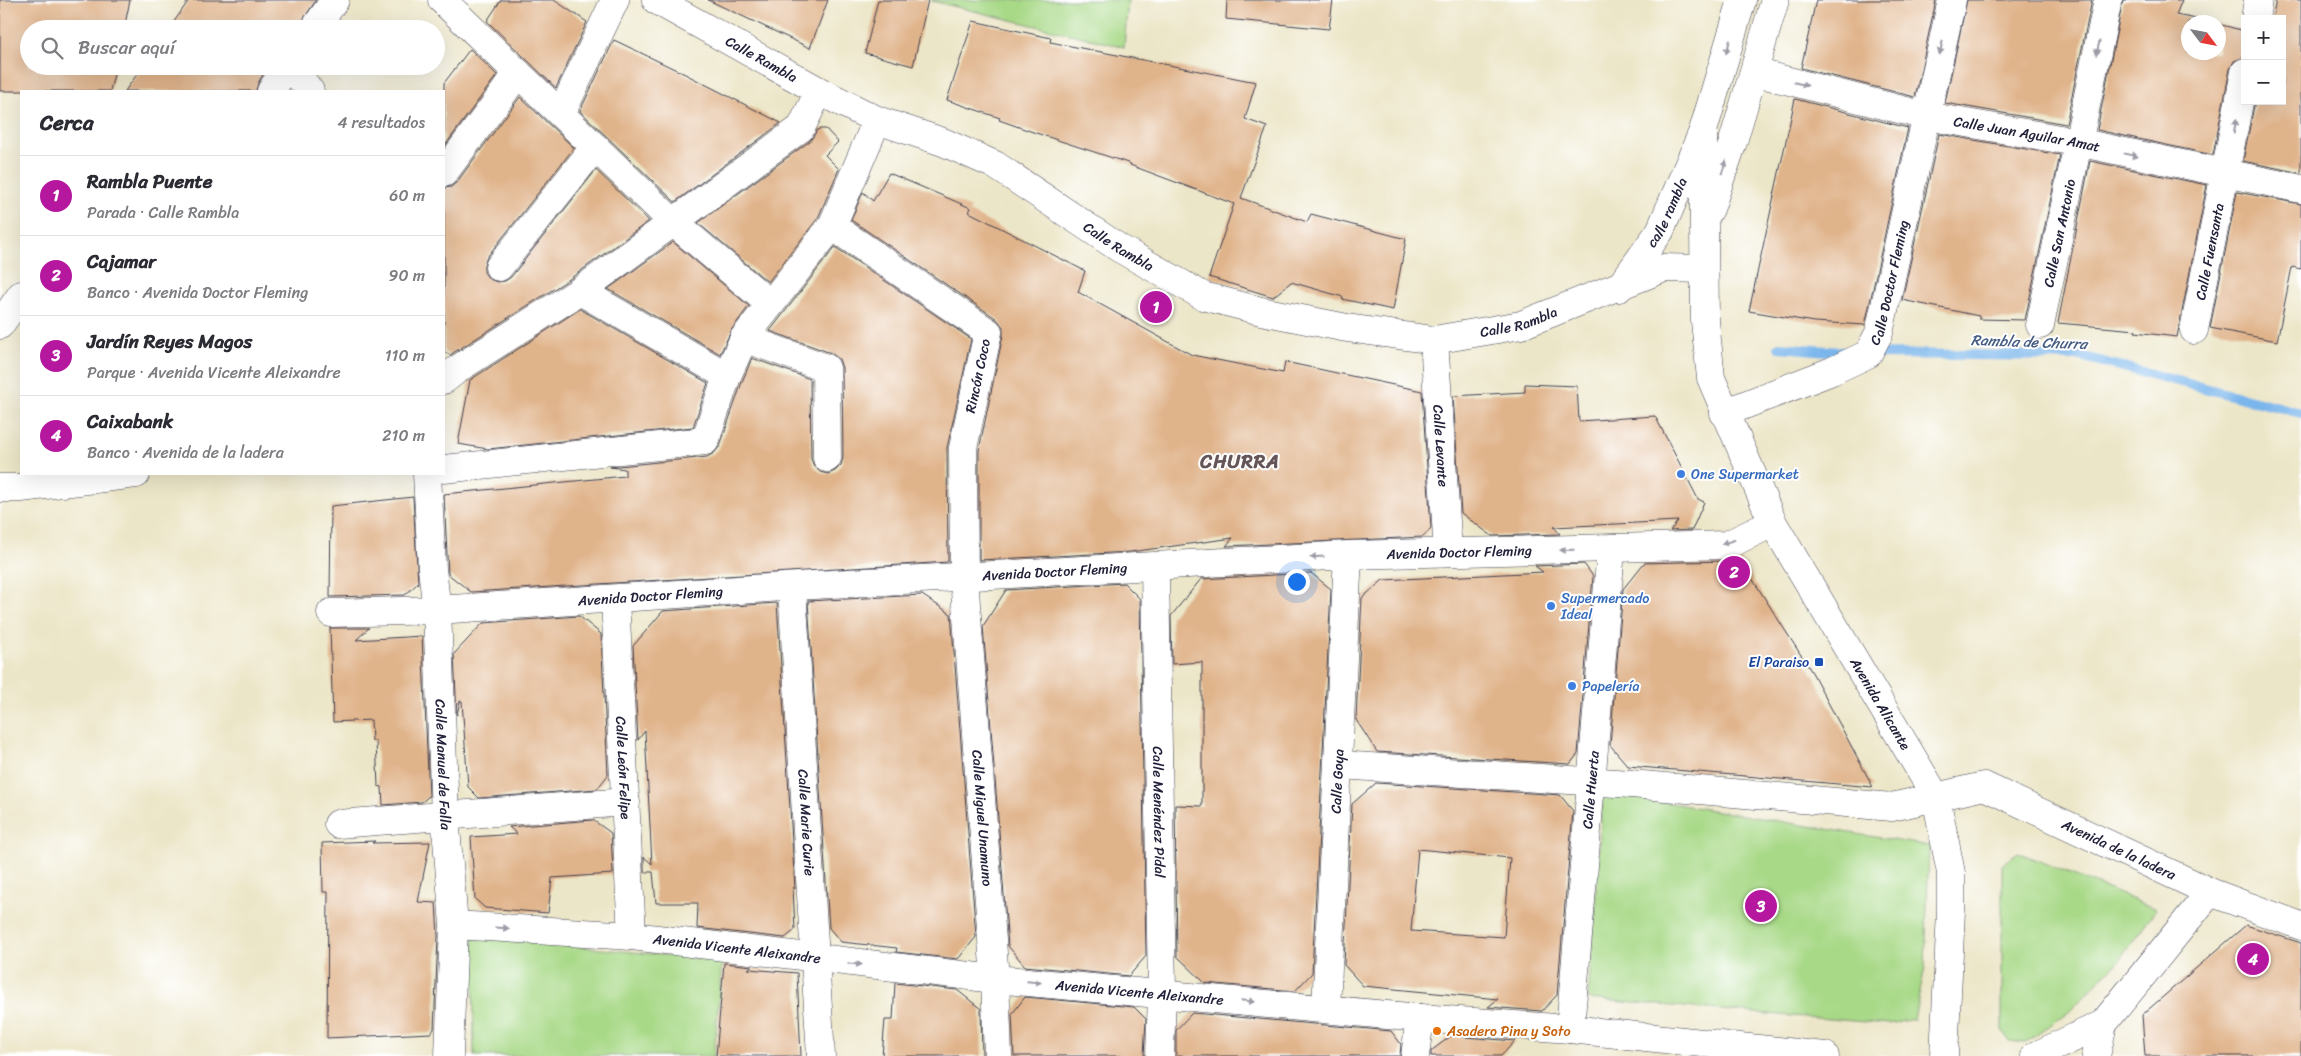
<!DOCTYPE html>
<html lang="es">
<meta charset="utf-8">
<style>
body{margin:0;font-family:Sriracha,sans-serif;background:#f2f2f3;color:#2b2b33}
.controls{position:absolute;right:15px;top:15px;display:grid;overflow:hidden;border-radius:0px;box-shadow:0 5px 20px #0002}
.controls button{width:45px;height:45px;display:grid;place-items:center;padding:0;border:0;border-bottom:1px solid #e1e1e2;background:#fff;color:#2b2b33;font:25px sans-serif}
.compass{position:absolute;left:2181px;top:15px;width:45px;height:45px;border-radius:50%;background:#fff;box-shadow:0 5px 20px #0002;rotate:122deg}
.you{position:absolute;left:1296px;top:581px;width:18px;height:18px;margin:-12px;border:4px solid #fff;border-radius:50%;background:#1a73e8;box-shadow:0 0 0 8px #1a73e833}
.badge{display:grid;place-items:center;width:32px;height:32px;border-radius:50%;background:#b5179e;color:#fff;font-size:16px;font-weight:700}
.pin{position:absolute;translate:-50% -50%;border:2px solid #fff;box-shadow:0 1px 5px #0006}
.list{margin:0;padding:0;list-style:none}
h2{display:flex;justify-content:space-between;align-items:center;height:65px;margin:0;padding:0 20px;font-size:21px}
h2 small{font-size:16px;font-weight:400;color:#7c7c81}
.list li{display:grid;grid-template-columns:32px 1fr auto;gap:15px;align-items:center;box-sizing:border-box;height:80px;padding:0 20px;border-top:1px solid #e1e1e2}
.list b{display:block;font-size:19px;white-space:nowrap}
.list p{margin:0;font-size:16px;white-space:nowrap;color:#7c7c81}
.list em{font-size:16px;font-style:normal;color:#7c7c81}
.icon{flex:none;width:28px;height:28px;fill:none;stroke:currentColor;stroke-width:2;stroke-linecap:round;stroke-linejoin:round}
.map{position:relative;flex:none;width:2301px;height:1056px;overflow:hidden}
.search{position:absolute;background:#fff;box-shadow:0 5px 20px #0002;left:20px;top:20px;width:425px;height:55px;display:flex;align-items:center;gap:12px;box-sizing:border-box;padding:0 18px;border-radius:28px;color:#7c7c81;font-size:19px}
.panel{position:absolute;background:#fff;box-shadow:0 5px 20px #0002;left:20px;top:90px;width:425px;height:385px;border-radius:0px}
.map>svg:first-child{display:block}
.green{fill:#a8d987;stroke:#657e61}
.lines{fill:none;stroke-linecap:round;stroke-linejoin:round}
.stream{stroke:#7ab6ec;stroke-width:10}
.building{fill:#e0b48b;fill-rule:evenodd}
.minor-casing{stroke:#403f50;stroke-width:29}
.major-casing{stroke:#403f50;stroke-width:29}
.minor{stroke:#fff;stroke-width:28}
.major{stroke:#fff;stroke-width:28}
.oneway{fill:#9c9ca7}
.shop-dot{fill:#3f7fe0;stroke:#fff;stroke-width:2}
.transit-dot{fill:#1a4fb4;stroke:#fff;stroke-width:2}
.food-dot{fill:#e8710a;stroke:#fff;stroke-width:2}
.labels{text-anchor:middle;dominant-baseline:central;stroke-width:4;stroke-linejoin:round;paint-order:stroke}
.street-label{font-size:14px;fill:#22223b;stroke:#fff}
.shop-label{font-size:14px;fill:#366cbe;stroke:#fff;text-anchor:start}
.transit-label{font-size:14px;fill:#164399;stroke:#fff;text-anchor:end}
.food-label{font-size:14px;fill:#c56008;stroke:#fff;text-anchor:start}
.water-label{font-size:15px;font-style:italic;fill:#455d82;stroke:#fff}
.district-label{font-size:19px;font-weight:bold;letter-spacing:1px;fill:#645557;stroke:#fff}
</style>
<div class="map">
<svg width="2301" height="1056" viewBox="0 0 2301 1056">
<rect width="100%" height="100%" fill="#fff"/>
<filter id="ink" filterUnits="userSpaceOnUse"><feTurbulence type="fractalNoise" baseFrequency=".02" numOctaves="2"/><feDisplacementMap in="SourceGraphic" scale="10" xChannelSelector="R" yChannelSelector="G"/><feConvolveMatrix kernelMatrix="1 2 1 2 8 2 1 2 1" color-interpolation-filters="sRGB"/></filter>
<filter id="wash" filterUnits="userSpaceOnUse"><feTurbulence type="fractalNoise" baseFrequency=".0096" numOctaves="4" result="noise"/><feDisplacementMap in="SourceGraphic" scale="20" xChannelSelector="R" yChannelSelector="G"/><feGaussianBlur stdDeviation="1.12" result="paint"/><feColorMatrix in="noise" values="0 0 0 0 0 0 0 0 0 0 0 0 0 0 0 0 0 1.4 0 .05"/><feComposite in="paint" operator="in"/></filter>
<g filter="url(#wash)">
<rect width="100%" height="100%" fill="#ece6c8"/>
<path class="green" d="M932 0H1128L1124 47 932 1Z
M1603 792 1929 846 1925 967 1914 1019 1889 1024 1588 999Z
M2017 852 2156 909 2120 959 2069 1012 2025 1043 2009 1041 2002 1030V865Z
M473 936 722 961 714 1056H474Z"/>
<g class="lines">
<path class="stream" d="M1779 347 1852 353
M1872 354 2080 356 2301 413"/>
</g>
<g id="blocks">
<path class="building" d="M0 0H130L124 29H29V66H116L110 91H0Z
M189 0H316L297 29H169Z
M501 0H554L587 22 556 88 487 21Z
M708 0H828L810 48Z
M878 0H928L913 66 865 53Z
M1227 0H1333L1329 29 1226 19Z
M1816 0H1936L1915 97 1801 68Z
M1967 0H2092L2066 124 1945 103Z
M2123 0H2182L2176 15 2212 22H2188V52H2218V24L2245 31V57L2234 61 2230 69 2213 155 2097 130Z
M2276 0H2301V173L2243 161 2255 101H2282V19H2272Z
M973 21 1051 38 1050 42 1256 82 1245 119 1267 127 1241 198 1307 222 1311 214 1406 239 1393 310 1342 299 1343 297 1291 282 1273 297 1209 277 1234 204 1130 165 1131 164 1033 132 999 120 1000 118 947 100Z
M614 40 685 74 781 123 675 202 580 111Z
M470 49 497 75 444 147V83Z
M143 66H268L258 83 256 91H125Z
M520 97 574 148 487 257 484 265V272L489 279 497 282 505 281 511 277 596 170 649 221 571 278 450 355 444 352V188L451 187 457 182Z
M1795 99 1908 128 1865 325 1814 322 1749 311Z
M818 129H826L838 142 825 155 839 169 818 218 768 282 698 223 810 141Z
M1939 134 2060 155 2025 320 1979 319V316L1902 300Z
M2090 161 2207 185 2177 337 2135 332 2136 330 2058 323Z
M889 173 971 208 969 212 1085 271 1078 292 1192 355 1283 373 1285 362 1422 391 1431 528 1423 537 1226 546 1233 538 1130 552 979 560V450L1003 335V327L997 319 851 220 863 192 873 201Z
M2237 192 2301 204V269L2292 267 2277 341 2210 328Z
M673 242 749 306 732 329 720 354 608 289Z
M835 247 971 339 947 448 948 562 471 592 448 574 444 494 625 476V469L610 467 707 457 714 453 720 446 742 382 752 358 810 379 811 459 814 466 820 472 828 474 835 471 841 465 843 458 842 368 839 359 831 353 770 331Z
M580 309 708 383 693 427 488 449 458 444 470 380Z
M1525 384 1577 386 1579 421 1655 416 1698 499 1704 502 1692 530 1670 531 1678 521 1554 527 1560 534 1492 536 1461 513 1453 396 1525 392Z
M413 497 418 583 405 595 330 597 331 506Z
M1739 558 1813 674 1873 787 1628 766 1610 745 1623 589 1644 563 1727 561Z
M1584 564 1593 576 1578 754 1570 764 1377 752 1356 720 1362 598 1383 580 1543 572 1535 566Z
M1311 573 1331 589 1312 973 1295 991 1205 983 1177 956 1175 805 1202 806V662L1172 664 1171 616 1201 579Z
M1124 583 1140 599 1146 956 1129 976 1025 966 1008 946 983 626 1006 590Z
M922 595 951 614 976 937 958 959 896 952 897 948 841 942 829 928 808 601Z
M777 603 795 889 793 887 795 930 785 938 697 928 698 903H656L653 872H644V857L652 864 645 731 638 740 633 646 663 611Z
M579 616 601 634 608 775 597 789 479 798 468 787 462 701H460L457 715 454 654 483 623Z
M330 628H369L356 640 422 636 429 796 422 802 383 805 382 787 378 786 376 741H372L371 720 333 722Z
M1376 783 1560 795 1573 811 1557 995 1542 1011 1488 1007 1498 999 1363 986 1344 965 1352 804ZM1418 849 1510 858 1504 937 1411 931Z
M593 820 611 833 613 874 552 878 548 913 485 908 475 899 471 837 517 834 509 827Z
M375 841 372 843 430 842 418 902 436 903 438 936 434 1029 431 1033 327 1038 328 892H323L322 843Z
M2246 925 2301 943V1056H2145L2142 1015Z
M724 963 752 966 748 969 797 973 801 1056H716Z
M895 983 957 990 981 1009 982 1056H882L885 1020H893Z
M1025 997 1134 1007 1146 1019 1144 1056H1014L1012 1014Z
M1192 1013 1391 1031 1401 1044 1400 1056H1176V1030Z
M1451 1036 1515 1041 1501 1056H1431V1051Z"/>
</g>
</g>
<g filter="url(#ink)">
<use href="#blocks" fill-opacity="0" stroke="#403f50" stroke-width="1"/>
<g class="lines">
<defs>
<g id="minor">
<path d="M442 0 673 222 769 303"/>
<path id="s1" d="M656 0 819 91 877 120 943 142 995 165 1119 248 1203 296 1261 311 1347 328 1434 340 1521 325 1664 268 1704 269"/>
<path d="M2255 19 2258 0"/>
<path d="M314 29 335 0"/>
<path d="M291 66 310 91"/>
<path id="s2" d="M1754 72 1926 116 2077 142 2301 189"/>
<path d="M271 91 287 66"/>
<path d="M561 114 615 0"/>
<path d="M444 173 518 73"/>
<path id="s3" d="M832 226 988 332 963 448 964 578 995 979 998 1056"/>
<path d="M499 267 595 147"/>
<path id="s4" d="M1619 288 1660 231 1703 131"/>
<path d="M580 291 727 376"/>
<path d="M0 325 21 295"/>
<path id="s5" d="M2040 325 2108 0"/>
<path id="s6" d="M2194 330 2245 72"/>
<path d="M744 338 826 368 827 458"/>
<path id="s7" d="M1434 340 1448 552"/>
<path d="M444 380 459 368 580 291 801 128 819 91"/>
<path id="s8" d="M1724 413 1832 371 1868 354 1879 333 1952 0"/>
<path d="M444 469 705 441 727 376 744 338 832 226 877 120"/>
<path id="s9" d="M427 474 432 569 437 610 445 815 454 925 449 1056"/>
<path d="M0 488H21L136 474"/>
<path id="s10" d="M1155 567 1162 993 1160 1056"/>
<path id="s11" d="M792 588 821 1056"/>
<path id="s12" d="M615 599 632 936"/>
<path id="s13" d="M331 613 437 610 813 585 1348 555 1727 545 1773 523"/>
<path id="s14" d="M1339 765 1631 784 1892 807 1984 786 2210 892 2301 926"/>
<path d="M338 824 626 802"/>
<path id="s15" d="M454 925 632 936 995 979 1420 1018 1570 1029 1825 1056"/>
<path id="s16" d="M1326 1009 1348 555"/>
<path id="s17" d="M1570 1029 1611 550"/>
<path d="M1415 1056 1420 1018"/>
<path d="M2035 1056 2103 1024 2210 892"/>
<path d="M2096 1056 2103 1024"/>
</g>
<g id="major">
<path id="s18" d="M1742 0 1703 131 1705 321 1711 378 1773 523 1936 797 1951 873V911L1944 1056"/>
<path d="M1710 209 1732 145 1775 0"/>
</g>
</defs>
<use href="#minor" class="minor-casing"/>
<use href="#major" class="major-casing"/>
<use href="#minor" class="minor"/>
<use href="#major" class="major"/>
</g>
<defs><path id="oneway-solid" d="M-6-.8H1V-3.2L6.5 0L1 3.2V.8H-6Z" transform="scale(1.25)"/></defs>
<g class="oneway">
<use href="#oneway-solid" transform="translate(1728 47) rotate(106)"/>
<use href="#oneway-solid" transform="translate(1941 48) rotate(103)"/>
<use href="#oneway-solid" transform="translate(2098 48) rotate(102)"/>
<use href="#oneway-solid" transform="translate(1801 84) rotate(14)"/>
<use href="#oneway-solid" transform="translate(2235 126) rotate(-79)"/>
<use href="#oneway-solid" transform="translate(2131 155) rotate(12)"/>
<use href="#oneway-solid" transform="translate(1724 167) rotate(-71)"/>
<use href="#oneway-solid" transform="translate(1728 542) rotate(163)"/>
<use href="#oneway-solid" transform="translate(1567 550) rotate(179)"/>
<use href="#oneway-solid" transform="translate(1317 557) rotate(177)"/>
<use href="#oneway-solid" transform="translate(502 928) rotate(3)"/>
<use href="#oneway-solid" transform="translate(855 964) rotate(6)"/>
<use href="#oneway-solid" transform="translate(1034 982) rotate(5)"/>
<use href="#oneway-solid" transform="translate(1248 1001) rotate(6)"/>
</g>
</g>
<g class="shop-dot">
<circle cx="1681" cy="474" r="5"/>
<circle cx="1551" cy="606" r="5"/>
<circle cx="1572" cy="686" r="5"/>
</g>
<rect class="transit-dot" x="1814" y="657" width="10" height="10" rx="2.5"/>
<circle class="food-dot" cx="1437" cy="1031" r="5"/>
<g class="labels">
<g class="street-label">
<text stroke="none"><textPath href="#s1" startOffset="121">Calle Rambla</textPath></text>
<text stroke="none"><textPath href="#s2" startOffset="280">Calle Juan Aguilar Amat</textPath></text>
<text stroke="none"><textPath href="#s4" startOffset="90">calle rambla</textPath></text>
<text stroke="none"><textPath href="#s5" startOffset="94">Calle San Antonio</textPath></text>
<text stroke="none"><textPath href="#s1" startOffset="526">Calle Rambla</textPath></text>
<text stroke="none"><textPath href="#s6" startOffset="80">Calle Fuensanta</textPath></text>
<text stroke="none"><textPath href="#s8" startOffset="231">Calle Doctor Fleming</textPath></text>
<text stroke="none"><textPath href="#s1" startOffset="946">Calle Rambla</textPath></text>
<text transform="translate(978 376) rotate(-78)">Rincón Coco</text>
<text stroke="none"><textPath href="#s7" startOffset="106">Calle Levante</textPath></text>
<text stroke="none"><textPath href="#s13" startOffset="1130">Avenida Doctor Fleming</textPath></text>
<text stroke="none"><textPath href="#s13" startOffset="725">Avenida Doctor Fleming</textPath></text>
<text stroke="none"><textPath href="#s13" startOffset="320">Avenida Doctor Fleming</textPath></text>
<text stroke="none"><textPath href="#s18" startOffset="752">Avenida Alicante</textPath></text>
<text stroke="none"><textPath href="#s9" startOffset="291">Calle Manuel de Falla</textPath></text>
<text stroke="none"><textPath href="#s12" startOffset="169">Calle León Felipe</textPath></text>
<text stroke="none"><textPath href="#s16" startOffset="228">Calle Goya</textPath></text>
<text stroke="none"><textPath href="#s17" startOffset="240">Calle Huerta</textPath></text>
<text stroke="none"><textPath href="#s10" startOffset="245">Calle Menéndez Pidal</textPath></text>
<text stroke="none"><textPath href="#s3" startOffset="678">Calle Miguel Unamuno</textPath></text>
<text stroke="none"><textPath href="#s11" startOffset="235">Calle Marie Curie</textPath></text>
<text stroke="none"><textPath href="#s14" startOffset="798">Avenida de la ladera</textPath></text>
<text stroke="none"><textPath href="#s15" startOffset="284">Avenida Vicente Aleixandre</textPath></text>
<text stroke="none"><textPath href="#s15" startOffset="689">Avenida Vicente Aleixandre</textPath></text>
</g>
<g class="shop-label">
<text x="1691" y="474">One Supermarket</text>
<text x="1561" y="598">Supermercado<tspan x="1561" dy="16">Ideal</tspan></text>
<text x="1582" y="686">Papelería</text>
</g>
<g class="transit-label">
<text x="1809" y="662">El Paraiso</text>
</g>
<g class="food-label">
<text x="1447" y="1031">Asadero Pina y Soto</text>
</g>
<g class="water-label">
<text transform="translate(2029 342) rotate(2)">Rambla de Churra</text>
</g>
<g class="district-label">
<text x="1240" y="461">CHURRA</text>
</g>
</g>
</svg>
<div class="controls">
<button>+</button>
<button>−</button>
</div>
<svg class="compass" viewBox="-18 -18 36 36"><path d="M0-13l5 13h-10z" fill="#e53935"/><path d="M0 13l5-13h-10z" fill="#7c7c81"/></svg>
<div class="you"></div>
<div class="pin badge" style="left:1156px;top:307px">1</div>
<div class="pin badge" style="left:1734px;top:572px">2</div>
<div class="pin badge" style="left:1761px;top:906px">3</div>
<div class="pin badge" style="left:2253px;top:959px">4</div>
<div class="search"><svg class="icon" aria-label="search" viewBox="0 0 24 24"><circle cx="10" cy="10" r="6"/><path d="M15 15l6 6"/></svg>Buscar aquí</div>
<section class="panel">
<h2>Cerca<small>4 resultados</small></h2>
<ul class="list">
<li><span class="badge">1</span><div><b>Rambla Puente</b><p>Parada · Calle Rambla</p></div><em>60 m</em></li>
<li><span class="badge">2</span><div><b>Cajamar</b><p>Banco · Avenida Doctor Fleming</p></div><em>90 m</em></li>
<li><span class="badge">3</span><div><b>Jardín Reyes Magos</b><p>Parque · Avenida Vicente Aleixandre</p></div><em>110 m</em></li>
<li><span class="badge">4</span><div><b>Caixabank</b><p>Banco · Avenida de la ladera</p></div><em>210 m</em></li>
</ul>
</section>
</div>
